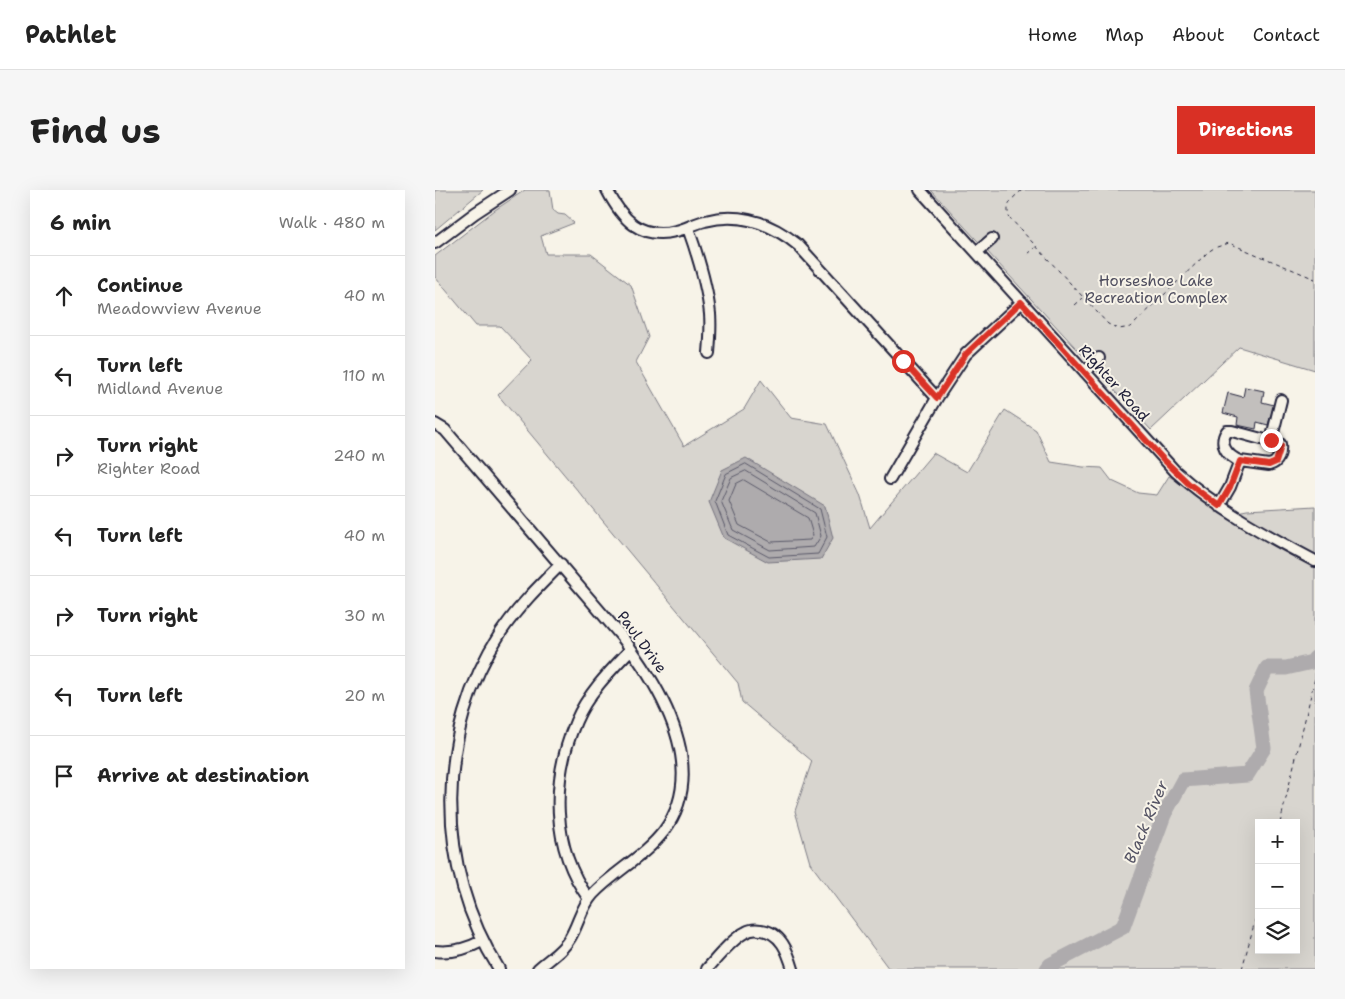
<!DOCTYPE html>
<meta charset="utf-8">
<style>
body{margin:0;font-family:"Shantell Sans",sans-serif;background:#f6f6f6;color:#222}
.controls{position:absolute;right:15px;bottom:15px;display:grid;overflow:hidden;border-radius:0px;box-shadow:0 5px 20px #0002}
.controls button{width:45px;height:45px;display:grid;place-items:center;padding:0;border:0;border-bottom:1px solid #e0e0e0;background:#fff;color:#222;font:25px sans-serif}
.stop{position:absolute;width:15px;height:15px;margin:-11px;border:4px solid #d93025;border-radius:50%;background:#fff}
.stop.end{background:#d93025;border-color:#fff;box-shadow:0 1px 5px #0008}
.list{margin:0;padding:0;list-style:none}
h2{display:flex;justify-content:space-between;align-items:center;height:65px;margin:0;padding:0 20px;font-size:21px}
h2 small{font-size:16px;font-weight:400;color:#767676}
.list li{display:grid;grid-template-columns:32px 1fr auto;gap:15px;align-items:center;box-sizing:border-box;height:80px;padding:0 20px;border-top:1px solid #e0e0e0}
.list b{display:block;font-size:19px;white-space:nowrap}
.list p{margin:0;font-size:16px;white-space:nowrap;color:#767676}
.list em{font-size:16px;font-style:normal;color:#767676}
.icon{flex:none;width:28px;height:28px;fill:none;stroke:currentColor;stroke-width:2;stroke-linecap:round;stroke-linejoin:round}
.map{position:relative;flex:none;width:880px;height:779px;overflow:hidden;border-radius:0px}
header{display:flex;align-items:center;gap:30px;box-sizing:border-box;height:70px;padding:0 25px;background:#fff;border-bottom:1px solid #e0e0e0}
header strong{font-size:24px}
nav{display:flex;gap:28px;margin-inline-start:auto;font-size:18px}
.intro{display:flex;align-items:center;justify-content:space-between;box-sizing:border-box;height:120px;padding:0 30px}
h1{margin:0;font-size:35px}
.button{padding:12px 22px;border-radius:0px;background:#d93025;color:#fff;font-size:18px;font-weight:700}
main{display:flex;gap:30px;padding:0 30px}
aside{flex:1;background:#fff;border-radius:0px;box-shadow:0 5px 20px #0002}
.map>svg:first-child{display:block}
.green{fill:#d8d5cf;stroke:#7d7c85;fill-rule:evenodd}
.water{fill:#aeabad;stroke:#76747f}
.lines{fill:none;stroke-linecap:round;stroke-linejoin:round}
.shore{stroke:#5a5969;stroke-width:1}
.river{stroke:#aeabad;stroke-width:15}
.building{fill:#c2bfbd;stroke:#22223b}
.minor-casing{stroke:#22223b;stroke-width:14}
.path{stroke:#22223b;stroke-width:1;stroke-dasharray:4 4;stroke-linecap:butt}
.minor{stroke:#f7f3e8;stroke-width:10}
.route{stroke:#d93025;stroke-width:6}
.labels{text-anchor:middle;dominant-baseline:central;stroke-width:4;stroke-linejoin:round;paint-order:stroke}
.park-label{font-size:15px;fill:#504f60;stroke:#f7f3e8}
.street-label{font-size:15px;fill:#22223b;stroke:#f7f3e8}
.water-label{font-size:16px;font-style:italic;fill:#535263;stroke:#f7f3e8}
</style>
<header>
<strong>Pathlet</strong>
<nav><a>Home</a><a>Map</a><a>About</a><a>Contact</a></nav>
</header>
<div class="intro"><h1>Find us</h1><a class="button">Directions</a></div>
<main>
<aside>
<h2>6 min<small>Walk · 480 m</small></h2>
<ul class="list">
<li><svg class="icon" aria-label="ahead" viewBox="0 0 24 24"><path d="M12 20V5M6 11l6-6 6 6"/></svg><div><b>Continue</b><p>Meadowview Avenue</p></div><em>40 m</em></li>
<li><svg class="icon" aria-label="left" viewBox="0 0 24 24"><path d="M17 20v-9H6M10 6l-5 5 5 5"/></svg><div><b>Turn left</b><p>Midland Avenue</p></div><em>110 m</em></li>
<li><svg class="icon" aria-label="right" viewBox="0 0 24 24"><path d="M7 20v-9h11M14 6l5 5-5 5"/></svg><div><b>Turn right</b><p>Righter Road</p></div><em>240 m</em></li>
<li><svg class="icon" aria-label="left" viewBox="0 0 24 24"><path d="M17 20v-9H6M10 6l-5 5 5 5"/></svg><div><b>Turn left</b></div><em>40 m</em></li>
<li><svg class="icon" aria-label="right" viewBox="0 0 24 24"><path d="M7 20v-9h11M14 6l5 5-5 5"/></svg><div><b>Turn right</b></div><em>30 m</em></li>
<li><svg class="icon" aria-label="left" viewBox="0 0 24 24"><path d="M17 20v-9H6M10 6l-5 5 5 5"/></svg><div><b>Turn left</b></div><em>20 m</em></li>
<li><svg class="icon" aria-label="arrive" viewBox="0 0 24 24"><path d="M6 21V4h12l-3 4 3 4H6"/></svg><div><b>Arrive at destination</b></div></li>
</ul>
</aside>
<div class="map">
<svg width="880" height="779" viewBox="0 0 880 779">
<rect width="100%" height="100%" fill="#f7f3e8"/>
<filter id="ink" filterUnits="userSpaceOnUse"><feTurbulence type="fractalNoise" baseFrequency=".02" numOctaves="2"/><feDisplacementMap in="SourceGraphic" scale="10" xChannelSelector="R" yChannelSelector="G"/><feConvolveMatrix kernelMatrix="1 2 1 2 8 2 1 2 1" color-interpolation-filters="sRGB"/></filter>
<g filter="url(#ink)">
<path class="green" d="M0 0H48L0 40Z
M90 0H115L118 20 123 24 130 25 139 33 106 46 111 64H156L196 95 214 147 201 172 249 256 309 219 326 190 356 228 392 234 425 305 435 338 498 263 532 282 570 220 601 240 616 272 648 277 667 278 677 291 703 303 722 305 734 286 792 324 812 320 880 316V779H454L375 673 360 621 377 571 307 512 303 493 63 205 97 170 65 136H41L0 87V66L60 20ZM824 633H861V760H824Z
M496 0H880V180L804 157 716 240Z"/>
<path class="water" d="M311 268 390 316 398 348 386 369 333 372 289 348 274 312 287 280Z"/>
<g class="lines">
<path class="shore" d="M311 274 385 319 392 347 383 364 334 367 293 345 280 311 291 284Z
M311 281 380 323 386 346 379 357 335 360 298 340 286 311 296 288Z
M309 290 373 328 378 345 375 350 336 352 304 335 294 311 301 294Z"/>
<path class="river" d="M612 779 615 775 688 737 729 625 748 590 812 585 829 558 821 501 832 478H851L877 472 880 468"/>
</g>
<path class="building" d="M810 197 829 201 827 212 839 215 833 235 822 232 821 239 802 235 803 227 788 223 793 203 808 207Z"/>
<g class="lines">
<defs>
<path id="minor" d="M172 0C187 29 205 50 241 41 251 39 260 33 270 31 305 22 336 33 363 55L502 208
M485 0 740 281C781 318 831 345 880 371
M253 38C263 66 272 94 275 124 276 137 275 151 274 163
M0 53 40 23 75 0
M542 62 557 49
M650 182 664 168
M0 234 10 240 187 447C226 498 275 579 229 641 209 667 180 681 158 704 146 717 144 733 135 748 128 761 114 769 103 779
M836 251 846 210
M455 289 502 208 531 164 587 112
M784 316 795 297 805 271 834 275C844 273 846 263 845 254L797 241H792C783 254 792 266 805 271
M154 709C116 657 116 589 141 531 153 503 176 480 196 459
M0 761C17 763 32 759 47 751
M64 779C0 678 0 543 66 442 83 417 104 396 126 374
M272 779C282 768 298 748 311 742 316 739 321 739 326 740 346 742 353 762 358 779"/>
</defs>
<use href="#minor" class="minor-casing"/>
<path class="path" d="M587 0C578 8 570 13 574 27L673 134 684 139 696 137 773 62 779 58 794 53 880 89
M593 64 601 57
M640 115 648 108
M845 633 880 488
M807 779 824 716"/>
<use href="#minor" class="minor"/>
</g>
</g>
<g class="lines" filter="url(#ink)">
<path class="route" d="M468 171 502 208 531 164 586 112 728 269 754 294 784 316 795 297 805 271 834 275 841 272 846 256 843 252 836 250"/>
</g>
<g class="labels">
<g class="park-label">
<text x="721" y="91">Horseshoe Lake<tspan x="721" dy="17">Recreation Complex</tspan></text>
</g>
<g class="street-label">
<text transform="translate(679 193) rotate(48)">Righter Road</text>
<text transform="translate(207 452) rotate(54)">Paul Drive</text>
</g>
<g class="water-label">
<text transform="translate(711 632) rotate(-67)">Black River</text>
</g>
</g>
</svg>
<div class="controls">
<button>+</button>
<button>−</button>
<button><svg class="icon" aria-label="layers" viewBox="0 0 24 24"><path d="M12 4l9 5-9 5-9-5zM3 14l9 5 9-5"/></svg></button>
</div>
<div class="stop" style="left:468px;top:171px"></div>
<div class="stop end" style="left:836px;top:250px"></div>
</div>
</main>
